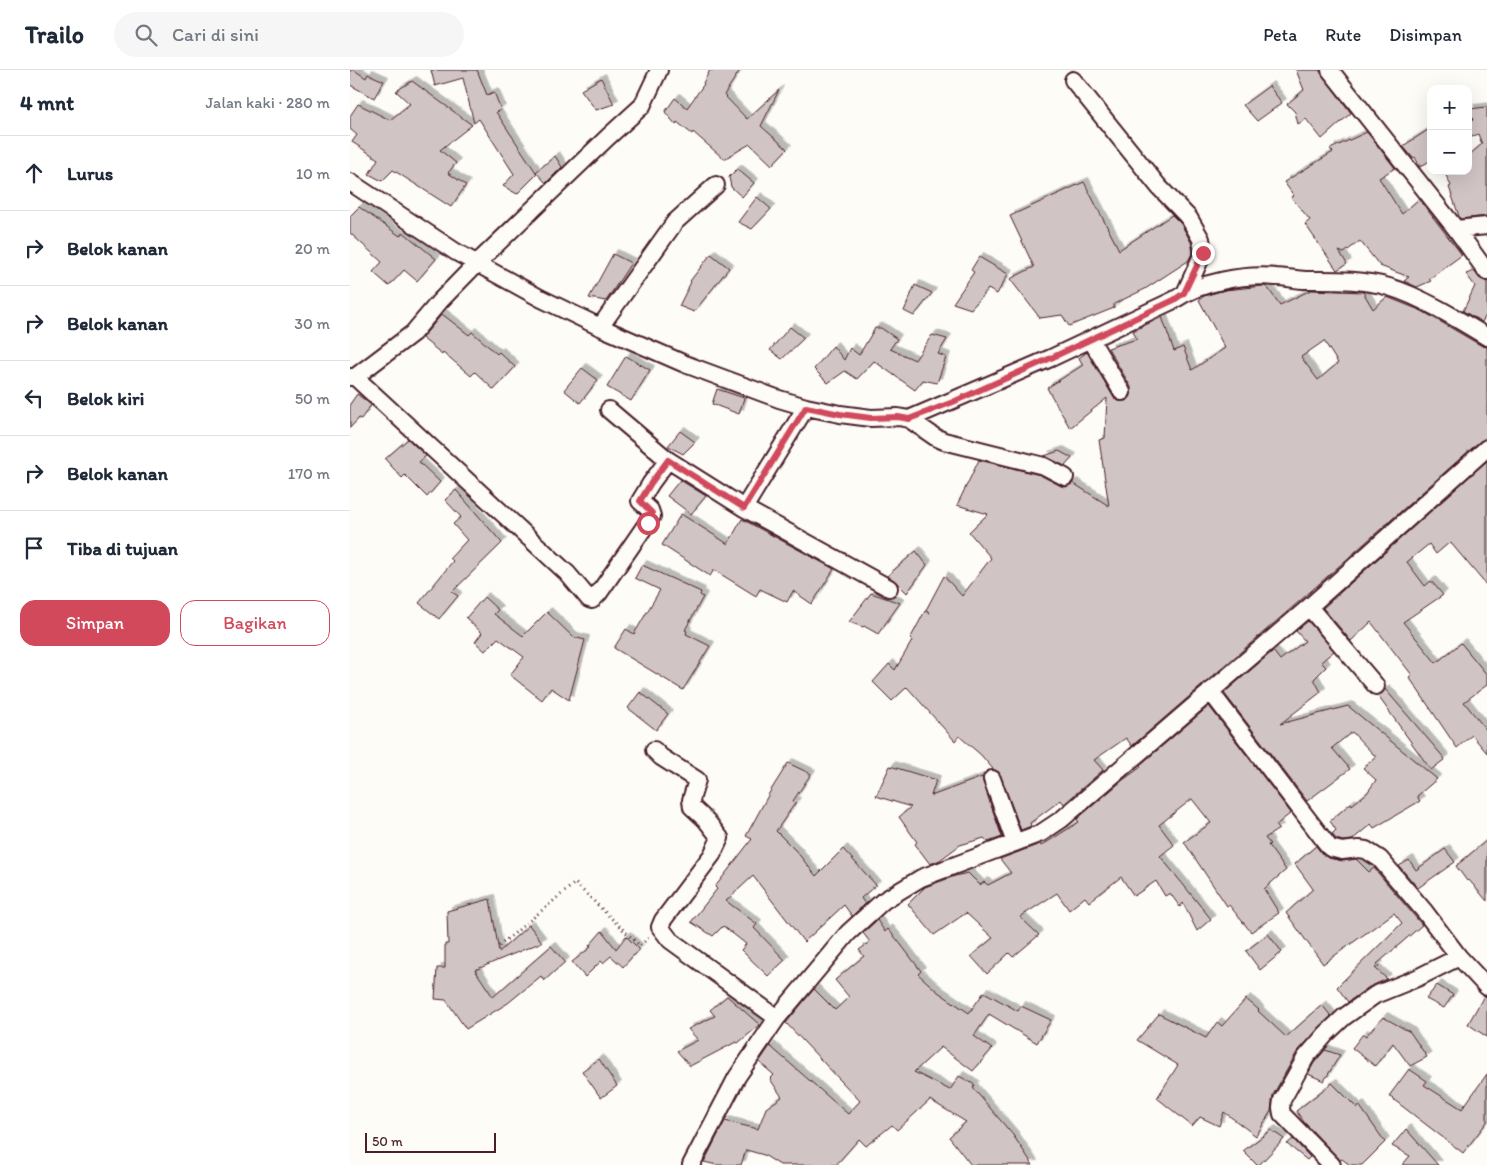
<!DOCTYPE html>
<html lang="id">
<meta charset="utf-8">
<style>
body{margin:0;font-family:Itim,sans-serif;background:#f6f6f7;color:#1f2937}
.controls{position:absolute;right:15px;top:15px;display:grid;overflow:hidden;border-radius:10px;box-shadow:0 5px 20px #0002}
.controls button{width:45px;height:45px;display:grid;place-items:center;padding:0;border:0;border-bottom:1px solid #e0e1e3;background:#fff;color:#1f2937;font:25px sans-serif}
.scale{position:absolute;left:15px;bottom:12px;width:131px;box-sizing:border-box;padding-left:5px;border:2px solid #4a1f2b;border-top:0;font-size:14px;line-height:18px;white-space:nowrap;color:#4a1f2b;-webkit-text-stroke:4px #fdfcf7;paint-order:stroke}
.stop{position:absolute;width:15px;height:15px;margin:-11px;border:4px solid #d1495b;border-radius:50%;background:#fff}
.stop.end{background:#d1495b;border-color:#fff;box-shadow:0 1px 5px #0008}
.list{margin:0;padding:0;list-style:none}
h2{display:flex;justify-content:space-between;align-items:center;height:65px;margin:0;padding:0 20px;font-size:21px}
h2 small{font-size:16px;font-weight:400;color:#747a83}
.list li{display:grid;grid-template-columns:32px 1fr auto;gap:15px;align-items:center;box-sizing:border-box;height:75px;padding:0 20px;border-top:1px solid #e0e1e3}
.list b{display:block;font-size:19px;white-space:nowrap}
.list em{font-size:16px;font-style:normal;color:#747a83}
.actions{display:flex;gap:10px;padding:15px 20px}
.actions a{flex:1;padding:11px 0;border:1px solid #d1495b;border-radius:15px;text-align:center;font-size:18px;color:#d1495b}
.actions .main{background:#d1495b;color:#fff}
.icon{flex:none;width:28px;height:28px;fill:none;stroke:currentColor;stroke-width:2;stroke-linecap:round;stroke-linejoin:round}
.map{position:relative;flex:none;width:1137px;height:1095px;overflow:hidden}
header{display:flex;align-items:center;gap:30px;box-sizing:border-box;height:70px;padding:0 25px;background:#fff;border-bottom:1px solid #e0e1e3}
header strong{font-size:24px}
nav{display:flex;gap:28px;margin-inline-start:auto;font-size:18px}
.search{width:350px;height:45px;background:#f6f6f7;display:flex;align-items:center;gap:12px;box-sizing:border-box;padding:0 18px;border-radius:28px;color:#747a83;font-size:19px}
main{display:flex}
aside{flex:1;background:#fff}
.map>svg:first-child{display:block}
.building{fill:#d0c5c4;stroke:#4a1f2b;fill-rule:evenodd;filter:url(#shadow)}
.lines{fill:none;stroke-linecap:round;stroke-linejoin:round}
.minor-casing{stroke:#4a1f2b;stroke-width:20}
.path{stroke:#4a1f2b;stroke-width:3;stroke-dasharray:1 4;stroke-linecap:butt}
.minor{stroke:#fdfcf7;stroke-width:16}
.route{stroke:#d1495b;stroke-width:6}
</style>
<header>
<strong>Trailo</strong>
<div class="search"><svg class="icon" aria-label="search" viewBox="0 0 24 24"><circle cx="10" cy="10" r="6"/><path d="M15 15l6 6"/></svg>Cari di sini</div>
<nav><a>Peta</a><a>Rute</a><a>Disimpan</a></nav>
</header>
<main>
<aside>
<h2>4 mnt<small>Jalan kaki · 280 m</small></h2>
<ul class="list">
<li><svg class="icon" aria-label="ahead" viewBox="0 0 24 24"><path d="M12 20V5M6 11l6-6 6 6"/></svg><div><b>Lurus</b></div><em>10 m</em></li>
<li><svg class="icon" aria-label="right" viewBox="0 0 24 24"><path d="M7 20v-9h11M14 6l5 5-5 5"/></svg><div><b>Belok kanan</b></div><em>20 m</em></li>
<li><svg class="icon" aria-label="right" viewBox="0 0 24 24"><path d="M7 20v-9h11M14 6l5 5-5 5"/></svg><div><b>Belok kanan</b></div><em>30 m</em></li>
<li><svg class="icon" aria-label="left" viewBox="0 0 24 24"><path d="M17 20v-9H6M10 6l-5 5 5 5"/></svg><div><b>Belok kiri</b></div><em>50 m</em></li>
<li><svg class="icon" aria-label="right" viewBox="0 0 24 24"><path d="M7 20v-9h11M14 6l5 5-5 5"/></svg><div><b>Belok kanan</b></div><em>170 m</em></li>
<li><svg class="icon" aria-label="arrive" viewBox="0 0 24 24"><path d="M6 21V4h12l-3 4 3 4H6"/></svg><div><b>Tiba di tujuan</b></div></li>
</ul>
<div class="actions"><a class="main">Simpan</a><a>Bagikan</a></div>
</aside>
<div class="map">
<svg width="1137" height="1095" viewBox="0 0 1137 1095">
<defs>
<filter id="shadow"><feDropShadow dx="4.5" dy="-4.5" stdDeviation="0" flood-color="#0004"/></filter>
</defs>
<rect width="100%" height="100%" fill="#fdfcf7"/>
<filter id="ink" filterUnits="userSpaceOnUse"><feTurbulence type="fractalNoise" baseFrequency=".02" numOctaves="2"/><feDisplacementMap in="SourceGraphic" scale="10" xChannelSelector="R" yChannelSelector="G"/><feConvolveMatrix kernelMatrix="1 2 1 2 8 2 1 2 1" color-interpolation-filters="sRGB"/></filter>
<g filter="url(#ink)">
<path class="building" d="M0 0H4L16 8 18 4 34 11 24 28 0 15Z
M81 0H127L137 25 144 22 151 40 146 42 187 104 167 124 153 116 164 104 129 49 124 53 113 8 85 16Z
M360 0H390L374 25 397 49 429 20 411 56 437 79 422 95 400 74 374 89 343 62 342 64 327 52 326 55 315 42 325 28 337 38 354 14 353 13Z
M946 0H969L1001 43 972 69 956 49 948 54 945 42 937 34 954 20Z
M251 8 264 34 246 40 231 20Z
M62 11 122 55 90 80 106 93 98 103 116 115 101 137 43 100 32 111 19 104 28 89 2 72 7 65 0 59V46L8 34 40 50 60 34 46 21Z
M919 16 932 33 907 51 893 35Z
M1137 37V146L1110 149 1099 117 1101 116 1094 101H1118V86L1132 74 1128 64 1118 69V52L1123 50 1119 39Z
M1081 58V90L1070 97 1065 87 1063 88 1053 76Z
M1017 62 1045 98 1029 108 1052 144 1069 129 1112 185 1079 209 1081 211 1067 217 1054 211 1059 207 1030 196 1010 171 994 183 989 181 997 194 987 200 955 154 960 150 941 127 944 126 934 112 983 82 980 79Z
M205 86 212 97 196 113 186 102Z
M387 99 404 113 392 127 381 117 379 107Z
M734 112 769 180 822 145 831 154 841 172 843 182 838 191 795 219 764 234V238L719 256 712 245 690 248 660 209 684 197 660 146Z
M407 127 421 139 402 159 388 152Z
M9 137 50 166 53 162 86 189 67 211 54 200 39 216 23 202 32 192 0 163V146Z
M263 184 281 193 256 231 239 228Z
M361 184 379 198 344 242 329 236 341 212 340 211Z
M629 187 658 204 647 224 638 219 621 239 603 233 624 202 621 200Z
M1124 201 1129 208 1137 212V244L1132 252 1113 241 1125 216 1116 204Z
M565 215 582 223 564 246 554 241Z
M913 216 917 217 930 235 961 220 1013 222 1023 239 1037 227 1072 241 1132 276 1137 277V368L1130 371 952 529 782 676 776 668 744 690 753 700 714 734 711 730 680 753 681 756 671 760 649 702 643 699 631 685 609 666 605 671 557 617 542 631 523 612 539 594 545 600 562 571 560 569 575 541 580 543 576 540 594 506 612 526 641 488 619 462 638 444 607 435 629 390 690 405 711 416 716 417 723 413 759 436 749 370 755 368 757 328 720 358 697 318 733 295 729 288 737 282 764 328 768 331H777L781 326V317L758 278 787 269 783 261 812 247 824 281 833 277 842 300 875 278 849 230 854 226 875 220ZM974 271 988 293 968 310 951 287Z
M92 244 119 265 122 262 147 284 149 282 165 297 144 320 125 302 121 306 93 282 92 284 72 268Z
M440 257 454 268 432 289 420 280Z
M525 258H531L547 269 540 279 565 290 582 265 597 269 588 284 596 287 587 313 573 310 565 320 524 291 507 309 495 301 478 313 464 299 483 276 494 290 500 278 509 285Z
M276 286 300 300 281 331 257 317Z
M232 298 248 310 230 333 214 320Z
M367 319 394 328 389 344 362 334Z
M7 324 21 335 11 349 9 348 0 358V334Z
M330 361 345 372 333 384 318 376Z
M58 369 76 386 69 392 90 412 77 427 55 405 52 408 35 389Z
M709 381 722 388 715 396 694 386Z
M1137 391V516L1100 472 1086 484 1079 474 1057 492 1075 516 1081 511 1093 525 1053 552 1086 593 1111 573 1137 605V615L1114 632 1137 661V683L1122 665 1107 678 1059 607 1062 605 1021 552 1001 571 973 538Z
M330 410 356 426 341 444 317 426Z
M106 420 152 473 102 522 108 526 89 549 69 533 103 491 100 488 117 470 103 454 111 447 95 430Z
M331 444 378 474 392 449 484 499 462 534 443 521 437 532 410 519 406 526 364 500 360 506 312 475Z
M566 481 577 495 557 523 544 510 537 506Z
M292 495 351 522 350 525 353 527 335 560 337 561 336 564 360 576 333 620 264 578 276 559 284 564 310 520 285 508Z
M521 523 550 533 528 564 514 556 513 557 499 552Z
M134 527 148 540 144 544 173 566 197 542 223 567 235 570 219 630 201 618 192 630 160 605 174 587 148 568 135 581 125 572 132 563 116 548Z
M958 551 984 581 971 592 976 597 964 609 971 622 930 654 998 636 1087 709 1067 726 1070 731 1024 758 1021 754 1002 770 993 771 986 769 982 764 986 760 980 751 1001 733 1002 735 1017 723 1026 710 1013 698 1026 687 1002 662 982 678 1000 699 957 731 874 623 923 581 930 590 955 571 946 561Z
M1035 619 1095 689 1081 700 1028 626Z
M290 622 318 644 306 660 278 638Z
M859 636 941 743 926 755 929 759 915 768 920 774 918 775 936 800 914 819 929 843 901 862 879 835 877 836 834 772 861 753 842 729 809 755 824 775 810 786 861 849 847 861 833 833 830 837 820 823 815 826 806 811 784 826 771 807 739 832 735 827 719 840 707 823 670 847 689 865 663 887 659 883 637 904 621 886 643 868 616 843 584 865 558 834 575 817 605 806 618 803 630 815 634 812 638 815 661 803 650 789 690 774 691 776 729 752 727 749 773 710 791 697 790 695Z
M438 693 461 704 443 731 446 732 426 761 447 782 466 806 493 779 526 815 511 828 515 834 502 846 494 835 454 872 403 806 376 831 407 854 404 858 435 890 418 906 391 880 396 874 373 856 363 866 341 852 367 819 365 817 402 769 396 766 421 720Z
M540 696 586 710 581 726 632 707 633 712 652 767 638 772 634 768 610 775 590 790 580 794 565 774 567 772 549 747 561 737 526 726Z
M1137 770V831L1119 810 1117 811 1106 796Z
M966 776 972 784 978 788 993 791 1006 789 1019 802 1024 798 1072 855 1027 894 1029 896 1025 898 1037 909 1019 917 998 932 987 917 1052 853 1044 843 973 894 936 843 963 819 945 794Z
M1095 779 1105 792 1068 818 1049 796 1059 790 1066 800Z
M140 829 149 882 179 855 192 872 125 900 143 927 201 876 215 892 194 911 191 906 158 933 116 959 96 930 85 929 87 898H95V874H98L97 841Z
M527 850 535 862 538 859 549 872 571 901 568 904 588 922 619 943 634 922 668 941 671 936 701 950 687 973 639 944 624 966 642 979 623 1001 591 977 564 1002 600 1020 609 1006 625 1015 623 1018 663 1065 683 1095H621L599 1067 616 1052 580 1030 547 1060 542 1055 516 1076 509 1069 486 1095H430L414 1085 396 1080 391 1095H367L354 1092 375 1051 408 1059 416 1038 432 1027 420 1009 424 1005 409 992 420 976 498 1044 510 1031 436 953 464 919 485 940 499 927 485 910 514 886 509 880 520 872 513 863Z
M252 861 266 879 276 866 289 879 273 897 261 886 253 893 251 891 235 907 222 892 241 877 239 876Z
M918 864 932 882 910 900 896 881Z
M1087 915 1103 925 1094 938 1076 929Z
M377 926 410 955 388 973 386 972 340 996 327 981 348 970 338 959 365 946 360 940Z
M1134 926 1137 927V967L1118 954Z
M896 929 909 940 908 941 936 967 972 935 981 946 947 982 923 1025 921 1041 906 1066 874 1042 869 1056 850 1047 842 1056 807 1028 828 995 787 970 809 944 856 968 867 952 872 956Z
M1033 947 1060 962 1077 987 1060 996 1043 973 1025 996 1002 978 1013 964 1016 966Z
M975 980 990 985 974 1011 958 1004 964 993Z
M249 989 267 1016 251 1028 232 1001Z
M1059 999 1077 1011 1074 1015 1112 1039 1137 1004V1052L1113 1083 1039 1026Z
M982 1013 1007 1038 1009 1035 1035 1072 1012 1095H1000L992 1089 990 1090 954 1052 946 1041Z
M1056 1059 1071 1076 1088 1095H1052L1060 1086 1042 1076Z
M921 1060 934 1069 909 1095H907L893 1081Z
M943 1069 960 1087 957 1090 937 1074Z"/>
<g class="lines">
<defs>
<path id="minor" d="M980 0 1106 159 1137 202
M723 10 809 117 839 148 851 169 853 183 835 223
M0 112 106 182 190 228 250 257 335 294 429 329 456 337 490 344 521 348 548 347 559 349 701 288 824 230C850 212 894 204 926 207 936 207 946 210 956 210 984 210 1012 209 1039 217 1070 226 1109 250 1137 267
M1106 159 1137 156
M250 257 325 152 366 115
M741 270 772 322
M0 307H5L63 263 90 231 127 193 258 67 292 36 309 0
M5 307 217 503 239 529 242 530 249 523 302 446 300 440 290 431 301 413 318 390 394 438 539 518
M259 340 318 390
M559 349 585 367 594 371 694 396 715 407
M394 438 456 337
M959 537 1026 616
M860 621 980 778 992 781 1009 779 1016 780 1030 789 1075 842 1109 887 1137 917
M304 680 311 687 347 710 341 730 342 737 356 750 370 768 362 785 313 850 310 857 320 870 427 948
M642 709 665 773
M341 1095 387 1007 427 948 498 863 533 831 571 808 691 763 712 749 959 537 1137 378
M982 1095 932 1044 931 1038 932 1030 956 987 976 964 994 947 1025 925 1067 908 1109 887"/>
</defs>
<use href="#minor" class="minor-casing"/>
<path class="path" d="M149 876 225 813 290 876 298 868"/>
<use href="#minor" class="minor"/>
</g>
</g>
<g class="lines" filter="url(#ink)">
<path class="route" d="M298 453 302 446V443L290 431 301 413 318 390 394 438 456 337 490 344 521 348 548 347 559 349 603 332 701 288 824 230 834 223 853 183"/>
</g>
</svg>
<div class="controls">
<button>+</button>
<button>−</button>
</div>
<div class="scale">50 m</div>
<div class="stop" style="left:298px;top:453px"></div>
<div class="stop end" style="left:853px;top:183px"></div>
</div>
</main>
